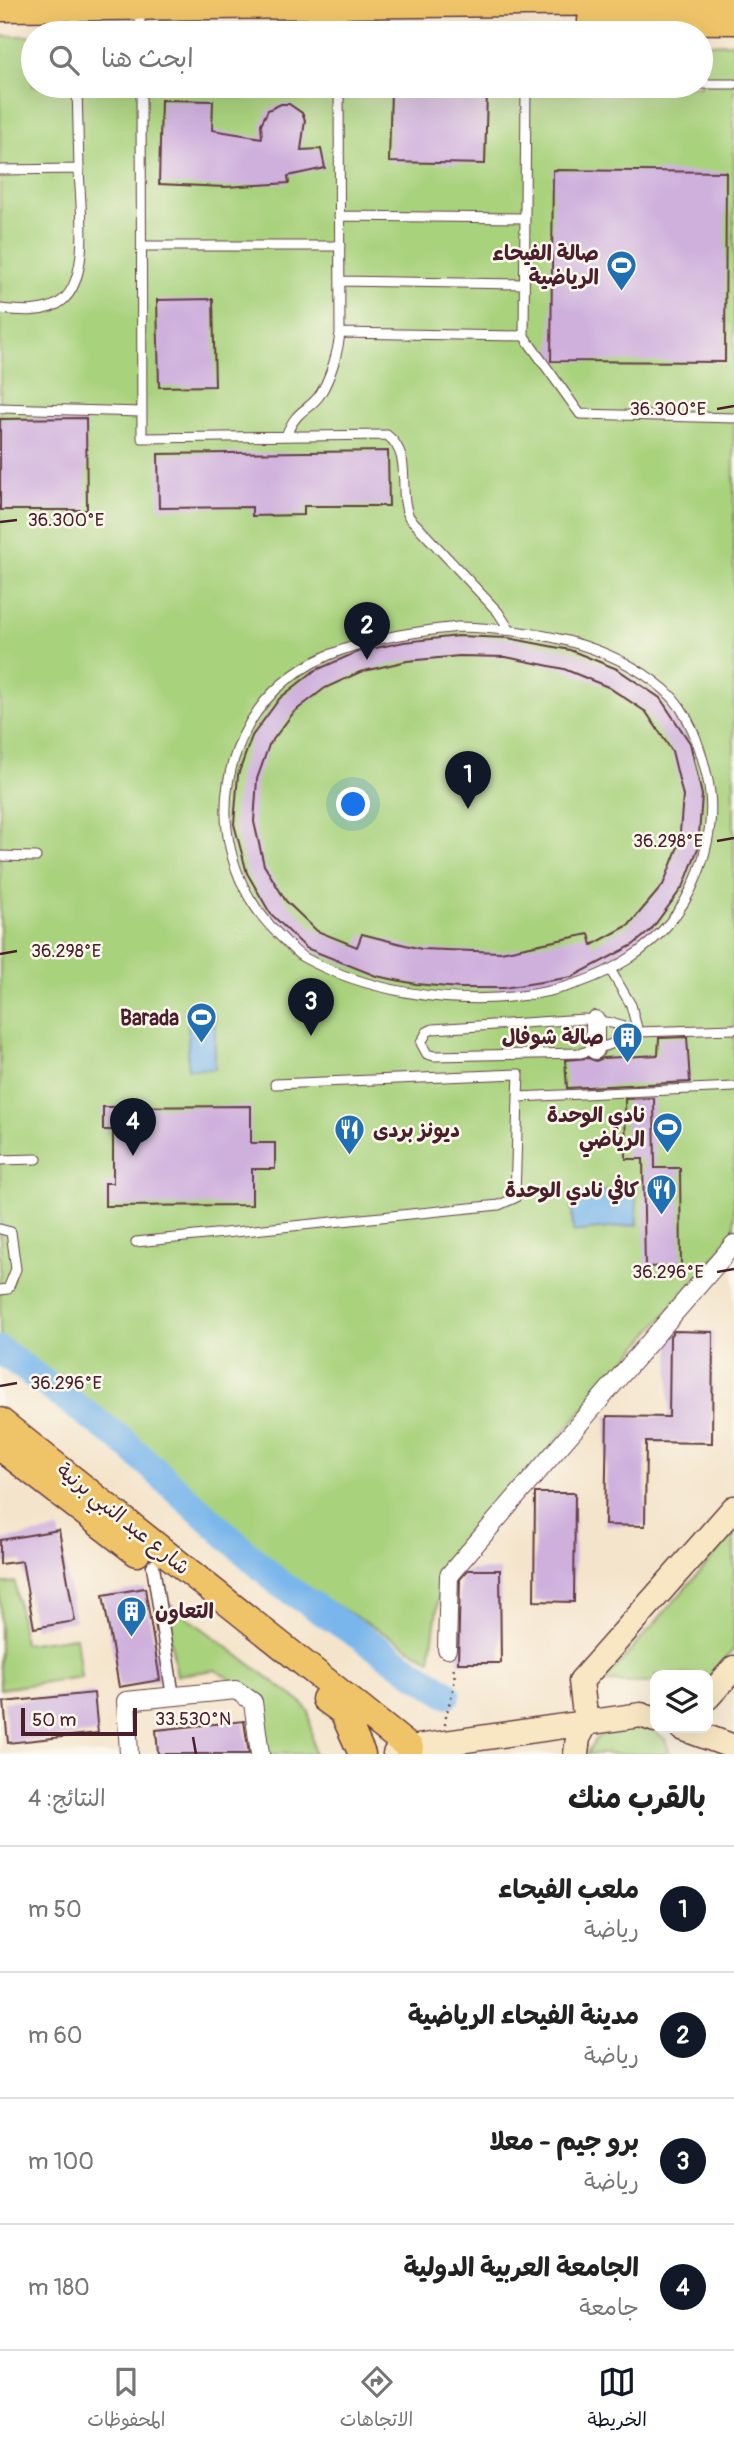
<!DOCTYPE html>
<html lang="ar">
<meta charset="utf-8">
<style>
body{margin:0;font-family:Pangolin,"Playpen Sans Arabic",sans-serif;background:#f2f2f2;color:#222;direction:rtl}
.controls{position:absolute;right:21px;bottom:21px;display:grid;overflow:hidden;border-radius:14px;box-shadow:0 7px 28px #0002}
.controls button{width:63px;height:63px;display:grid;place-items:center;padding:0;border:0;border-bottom:2px solid #e0e0e0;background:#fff;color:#222;font:35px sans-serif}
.scale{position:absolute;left:21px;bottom:18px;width:116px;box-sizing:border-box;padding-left:7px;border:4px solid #4a1f2b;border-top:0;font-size:19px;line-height:24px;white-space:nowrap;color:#4a1f2b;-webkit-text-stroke:5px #fbf7ec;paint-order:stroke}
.you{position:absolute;left:354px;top:805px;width:24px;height:24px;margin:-18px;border:5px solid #fff;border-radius:50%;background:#1a73e8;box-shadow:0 0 0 10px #1a73e833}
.badge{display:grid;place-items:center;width:46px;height:46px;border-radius:50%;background:#111827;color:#fff;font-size:23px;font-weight:700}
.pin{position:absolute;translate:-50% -58px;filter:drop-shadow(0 2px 4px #0008)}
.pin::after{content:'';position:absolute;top:37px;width:24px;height:21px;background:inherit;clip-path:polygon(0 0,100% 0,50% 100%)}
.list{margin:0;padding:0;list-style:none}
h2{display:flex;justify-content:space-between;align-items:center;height:91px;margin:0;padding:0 28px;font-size:30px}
h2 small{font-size:23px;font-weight:400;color:#767676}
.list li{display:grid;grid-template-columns:46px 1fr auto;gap:21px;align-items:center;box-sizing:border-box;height:126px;padding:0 28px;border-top:2px solid #e0e0e0}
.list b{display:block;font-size:26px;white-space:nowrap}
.list p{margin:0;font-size:23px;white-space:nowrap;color:#767676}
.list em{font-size:23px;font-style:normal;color:#767676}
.icon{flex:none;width:38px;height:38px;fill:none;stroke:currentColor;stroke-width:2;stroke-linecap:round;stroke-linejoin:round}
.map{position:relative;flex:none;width:734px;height:1754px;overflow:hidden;direction:ltr}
.search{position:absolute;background:#fff;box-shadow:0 7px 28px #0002;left:21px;right:21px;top:21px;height:77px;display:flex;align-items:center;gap:18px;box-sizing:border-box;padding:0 24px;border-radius:38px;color:#767676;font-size:26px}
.sheet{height:595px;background:#fff}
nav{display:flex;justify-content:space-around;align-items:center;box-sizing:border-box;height:98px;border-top:2px solid #e0e0e0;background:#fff;font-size:19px;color:#767676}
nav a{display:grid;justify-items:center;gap:4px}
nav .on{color:#111827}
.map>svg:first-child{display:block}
.green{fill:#a9d27d;stroke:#7a7854;stroke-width:2}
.water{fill:#79b6eb;stroke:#626a8b;stroke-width:2}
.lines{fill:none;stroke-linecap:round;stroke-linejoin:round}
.river{stroke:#79b6eb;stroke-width:28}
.building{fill:#cfb0dd;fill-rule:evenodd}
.service-casing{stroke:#643d43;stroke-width:11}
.pedestrian-casing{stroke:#643d43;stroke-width:15}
.minor-casing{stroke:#643d43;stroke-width:20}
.secondary-casing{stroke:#643d43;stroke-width:27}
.primary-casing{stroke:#643d43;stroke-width:29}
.path{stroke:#643d43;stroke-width:2.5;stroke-dasharray:2 5;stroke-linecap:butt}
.service{stroke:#fff;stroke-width:9}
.pedestrian{stroke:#fff;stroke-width:12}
.minor{stroke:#fff;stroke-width:18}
.secondary{stroke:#f9e7c3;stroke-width:24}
.primary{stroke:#efc469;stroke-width:26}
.ticks{fill:none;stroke:#4a1f2b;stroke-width:2.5}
.labels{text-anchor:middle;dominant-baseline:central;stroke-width:5;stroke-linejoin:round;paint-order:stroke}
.poi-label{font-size:21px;font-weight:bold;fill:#4a1f2b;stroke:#fbf7ec;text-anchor:end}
.street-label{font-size:21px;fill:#4a1f2b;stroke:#fbf7ec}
.ticks-label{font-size:18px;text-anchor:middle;fill:#4a1f2b;stroke:#fbf7ec;stroke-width:5;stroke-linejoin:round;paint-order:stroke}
</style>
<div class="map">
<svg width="734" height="1754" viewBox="0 0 734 1754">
<rect width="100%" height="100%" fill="#fbf7ec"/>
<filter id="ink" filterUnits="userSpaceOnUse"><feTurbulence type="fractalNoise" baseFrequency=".0143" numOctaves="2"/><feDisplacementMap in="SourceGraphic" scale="14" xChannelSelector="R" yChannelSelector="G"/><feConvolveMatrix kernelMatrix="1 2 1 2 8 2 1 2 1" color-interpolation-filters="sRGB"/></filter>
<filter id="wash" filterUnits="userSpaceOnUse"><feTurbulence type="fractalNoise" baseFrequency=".00686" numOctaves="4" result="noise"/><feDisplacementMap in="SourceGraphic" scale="28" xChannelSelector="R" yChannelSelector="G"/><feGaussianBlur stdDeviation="1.57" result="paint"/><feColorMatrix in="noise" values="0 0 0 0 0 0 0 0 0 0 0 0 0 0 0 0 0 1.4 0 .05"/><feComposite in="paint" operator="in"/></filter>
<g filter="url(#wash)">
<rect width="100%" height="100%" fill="#f4e4cb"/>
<path class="green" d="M0 36H33V86H701V44L734 43V1235L442 1573 430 1660 285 1575 128 1432 36 1362 0 1338Z
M734 1533V1649L708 1679V1675H655V1683L603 1682Z
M15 1582 24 1644 76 1637 81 1677 0 1689V1584Z
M163 1599 302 1703 309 1712 314 1754H263L257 1697 216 1670 177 1675Z
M648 1727 665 1739 670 1754H587C599 1725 620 1728 648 1727Z"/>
<path class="water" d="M188 1015H215V1069H188Z
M636 1191 637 1225 573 1232 571 1192Z"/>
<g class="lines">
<path class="river" d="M0 1350 122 1440 279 1583 447 1694"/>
</g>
<g id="blocks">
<path class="building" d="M391 89 487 92 485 164 389 162Z
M161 100 213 101 212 130 262 138 261 124 268 110 281 104H289L302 113 305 120 301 150 321 149 325 168 288 176 289 183 225 187 159 184Z
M553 170 726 172 725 362 551 361Z
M213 299 215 386 159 387 157 300Z
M86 418 87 510H0V419Z
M388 451 389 506H304V515L252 516V507L159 508 158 454Z
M458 636 508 638 570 650 617 669 660 698 690 743 702 795 698 848 684 885 651 930 633 945 572 977 504 988H459L416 984 376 976 306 948 270 913 247 873 234 824 238 775 252 736 280 698 314 671 357 652 404 642ZM459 656 506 657 564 669 608 687 646 712 672 751 683 796 679 844 663 885 629 925 592 945 589 934 501 952 421 949 362 934 357 947 317 931 286 901 264 865 254 822 257 779 269 745 294 712 325 688 360 672 407 661Z
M687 1037 690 1082 567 1088 565 1060 588 1058 596 1061 603 1058 658 1055 659 1038Z
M654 1098 655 1168H680L681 1266 645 1267 643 1159H626L625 1099Z
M251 1106V1143H275V1169H252V1205L105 1206V1183H113V1130H103V1107Z
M674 1331 713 1332 712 1443 646 1442 645 1526 605 1525 607 1416 669 1417 670 1336Z
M535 1493H575L574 1602 534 1601Z
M59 1530 75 1621 34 1628 22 1561 0 1564V1540Z
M468 1570H500L501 1663H458L460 1579Z
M145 1588 160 1680 119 1687 103 1595Z
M94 1693 98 1733 8 1743 4 1702Z
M244 1721 249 1754H158L156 1730Z"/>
</g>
</g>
<g filter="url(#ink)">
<use href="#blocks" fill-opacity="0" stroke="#643d43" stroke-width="2"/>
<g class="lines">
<defs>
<path id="service" d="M75 9V33
M140 11V33
M339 33 341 7
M701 84H734
M141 86 142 438 387 435C414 456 397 490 409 517L498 612 509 629
M526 86 524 336 580 414 734 418
M0 170 79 169 77 86
M339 216 525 218
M142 246H340
M340 281 524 284
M0 309C19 311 47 314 63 300 91 276 80 203 79 169
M340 333 524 336
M0 408 142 412
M286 436C297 407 309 412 321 393 331 376 338 352 340 333L339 86
M458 627C530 629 608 641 665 690 689 711 700 746 707 776 715 809 709 845 697 876 639 1022 422 1022 303 957 294 952 286 941 278 934 229 886 213 814 237 750 273 653 367 637 458 627Z
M0 856 36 857
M611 971 631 1005 638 1032
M638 1032 609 1045 581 1053 434 1056 427 1054 421 1043 427 1032 433 1029 584 1019 612 1023 638 1032 734 1029
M275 1084 519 1074 518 1097 734 1087
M0 1160 37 1159
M0 1229 11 1232 16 1269 8 1289 0 1290
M136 1242 499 1205 515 1198 518 1097"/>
<path id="pedestrian" d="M153 1566 173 1697"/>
<path id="minor" d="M595 1020V1050
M447 1649 449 1575 734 1244
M129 1754 126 1701 236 1690 253 1702 260 1754"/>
<path id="secondary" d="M708 1697 734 1668
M682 1728 734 1747
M395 1754 410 1748 641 1715 655 1720
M576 1754 578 1738 586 1723 581 1681 734 1508"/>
<path id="primary" d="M0 8 734 1
M591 20 734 21
M0 1421 410 1748
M0 1447 137 1553
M325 1699 343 1712 362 1754"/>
</defs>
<use href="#service" class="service-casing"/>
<use href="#pedestrian" class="pedestrian-casing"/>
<use href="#minor" class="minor-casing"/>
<use href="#secondary" class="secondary-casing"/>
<use href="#primary" class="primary-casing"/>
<path class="path" d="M445 1725C446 1704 460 1684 452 1664"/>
<use href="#service" class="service"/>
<use href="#pedestrian" class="pedestrian"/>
<use href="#minor" class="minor"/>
<use href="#secondary" class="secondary"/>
<use href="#primary" class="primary"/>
</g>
</g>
<path class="ticks" d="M717 409 734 406M0 522 17 520M717 841 734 838M0 954 17 951M717 1272 734 1269M0 1386 17 1383M193 1737 196 1754"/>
<defs>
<symbol id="stadium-pin" viewBox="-11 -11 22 30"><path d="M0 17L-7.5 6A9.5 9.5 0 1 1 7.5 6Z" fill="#1f6fb2" stroke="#fbf7ec"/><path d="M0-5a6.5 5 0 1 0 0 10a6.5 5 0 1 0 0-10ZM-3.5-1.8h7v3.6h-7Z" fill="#fff"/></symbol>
<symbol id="building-pin" viewBox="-11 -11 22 30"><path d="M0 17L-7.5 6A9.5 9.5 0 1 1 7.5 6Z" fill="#1f6fb2" stroke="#fbf7ec"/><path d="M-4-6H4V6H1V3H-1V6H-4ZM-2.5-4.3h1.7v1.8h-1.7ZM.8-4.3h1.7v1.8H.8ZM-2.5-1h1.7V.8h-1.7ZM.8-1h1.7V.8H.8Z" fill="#fff"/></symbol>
<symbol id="restaurant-pin" viewBox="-11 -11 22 30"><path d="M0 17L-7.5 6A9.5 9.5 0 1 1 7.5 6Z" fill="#1f6fb2" stroke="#fbf7ec"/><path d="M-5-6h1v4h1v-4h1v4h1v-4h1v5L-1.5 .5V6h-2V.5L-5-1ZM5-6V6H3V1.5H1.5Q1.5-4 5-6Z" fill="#fff"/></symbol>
</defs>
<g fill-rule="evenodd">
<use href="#stadium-pin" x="604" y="248" width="35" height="47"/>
<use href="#stadium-pin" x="184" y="1000" width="35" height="47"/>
<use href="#building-pin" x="610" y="1020" width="35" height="47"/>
<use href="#stadium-pin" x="650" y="1110" width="35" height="47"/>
<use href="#restaurant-pin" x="332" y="1112" width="35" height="47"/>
<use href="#restaurant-pin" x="644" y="1172" width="35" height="47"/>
<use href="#building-pin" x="114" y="1594" width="35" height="47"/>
</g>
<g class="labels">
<g class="poi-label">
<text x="599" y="253">صالة الفيحاء<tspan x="599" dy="24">الرياضية</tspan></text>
<text x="179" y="1018">Barada</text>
<text x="604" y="1037">صالة شوفال</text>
<text x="645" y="1115">نادي الوحدة<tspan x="645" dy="24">الرياضي</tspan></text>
<text x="373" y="1130" text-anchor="start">ديونز بردى</text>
<text x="639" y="1190">كافي نادي الوحدة</text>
<text x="155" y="1611" text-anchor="start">التعاون</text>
</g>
<g class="street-label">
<text transform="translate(123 1519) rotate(39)">شارع عبد النبي برنية</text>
</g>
</g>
<g class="ticks-label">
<text x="668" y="415">36.300°E</text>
<text x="66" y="526">36.300°E</text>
<text x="668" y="847">36.298°E</text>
<text x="66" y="957">36.298°E</text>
<text x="668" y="1278">36.296°E</text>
<text x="66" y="1389">36.296°E</text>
<text x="193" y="1725">33.530°N</text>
</g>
</svg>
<div class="controls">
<button><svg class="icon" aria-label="layers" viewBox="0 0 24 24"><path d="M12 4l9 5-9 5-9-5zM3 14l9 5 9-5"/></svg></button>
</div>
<div class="scale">50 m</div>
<div class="you"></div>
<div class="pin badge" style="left:468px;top:809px">1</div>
<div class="pin badge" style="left:367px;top:660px">2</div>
<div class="pin badge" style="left:311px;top:1036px">3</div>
<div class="pin badge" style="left:133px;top:1156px">4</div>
<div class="search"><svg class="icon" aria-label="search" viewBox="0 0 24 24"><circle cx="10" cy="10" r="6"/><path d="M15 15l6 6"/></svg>ابحث هنا</div>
</div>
<section class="sheet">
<h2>بالقرب منك<small>النتائج: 4</small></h2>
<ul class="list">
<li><span class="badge">1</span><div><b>ملعب الفيحاء</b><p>رياضة</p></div><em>50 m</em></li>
<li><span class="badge">2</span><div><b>مدينة الفيحاء الرياضية</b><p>رياضة</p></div><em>60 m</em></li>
<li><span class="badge">3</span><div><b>برو جيم - معلا</b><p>رياضة</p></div><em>100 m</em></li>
<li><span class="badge">4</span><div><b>الجامعة العربية الدولية</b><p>جامعة</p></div><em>180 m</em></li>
</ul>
</section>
<nav>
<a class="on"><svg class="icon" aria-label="map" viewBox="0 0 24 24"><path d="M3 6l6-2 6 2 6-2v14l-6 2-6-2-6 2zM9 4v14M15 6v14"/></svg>الخريطة</a>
<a><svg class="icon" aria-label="directions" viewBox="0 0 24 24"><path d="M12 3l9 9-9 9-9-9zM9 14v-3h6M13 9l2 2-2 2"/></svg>الاتجاهات</a>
<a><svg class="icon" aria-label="saved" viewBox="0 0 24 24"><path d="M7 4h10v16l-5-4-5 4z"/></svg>المحفوظات</a>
</nav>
